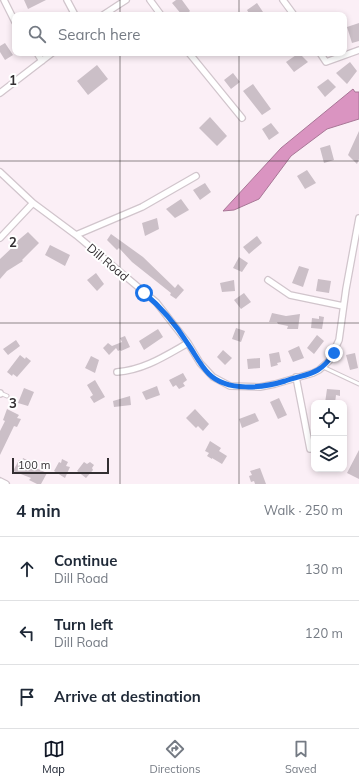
<!DOCTYPE html>
<meta charset="utf-8">
<style>
body{margin:0;font-family:Mulish,sans-serif;background:#f6f6f7;color:#1f2937}
.controls{position:absolute;right:12px;bottom:12px;display:grid;overflow:hidden;border-radius:8px;box-shadow:0 2px 6px #0003}
.controls button{width:36px;height:36px;display:grid;place-items:center;padding:0;border:0;border-bottom:1px solid #e0e1e3;background:#fff;color:#1f2937;font:20px sans-serif}
.scale{position:absolute;left:12px;bottom:10px;width:97px;box-sizing:border-box;padding-left:4px;border:2px solid #332f32;border-top:0;font-size:11px;line-height:14px;white-space:nowrap;color:#332f32;-webkit-text-stroke:3px #fff;paint-order:stroke}
.stop{position:absolute;width:12px;height:12px;margin:-9px;border:3px solid #1a73e8;border-radius:50%;background:#fff}
.stop.end{background:#1a73e8;border-color:#fff;box-shadow:0 1px 4px #0008}
.list{margin:0;padding:0;list-style:none}
h2{display:flex;justify-content:space-between;align-items:center;height:52px;margin:0;padding:0 16px;font-size:17px}
h2 small{font-size:13px;font-weight:400;color:#747a83}
.list li{display:grid;grid-template-columns:26px 1fr auto;gap:12px;align-items:center;box-sizing:border-box;height:64px;padding:0 16px;border-top:1px solid #e0e1e3}
.list b{display:block;font-size:15px;white-space:nowrap}
.list p{margin:0;font-size:13px;white-space:nowrap;color:#747a83}
.list em{font-size:13px;font-style:normal;color:#747a83}
.icon{flex:none;width:22px;height:22px;fill:none;stroke:currentColor;stroke-width:2;stroke-linecap:round;stroke-linejoin:round}
.map{position:relative;flex:none;width:359px;height:484px;overflow:hidden}
.search{position:absolute;background:#fff;box-shadow:0 2px 6px #0003;left:12px;right:12px;top:12px;height:44px;display:flex;align-items:center;gap:10px;box-sizing:border-box;padding:0 14px;border-radius:8px;color:#747a83;font-size:15px}
.sheet{height:244px;background:#fff}
nav{display:flex;justify-content:space-around;align-items:center;box-sizing:border-box;height:56px;border-top:1px solid #e0e1e3;background:#fff;font-size:11px;color:#747a83}
nav a{display:grid;justify-items:center;gap:2px}
nav .on{color:#111827}
.map>svg:first-child{display:block}
.water{fill:#da94c1;stroke:#a87696}
.building{fill:#cbbfc7}
.lines{fill:none;stroke-linecap:round;stroke-linejoin:round}
.lane-casing{stroke:#d1c5cc;stroke-width:5}
.street-casing{stroke:#d1c5cc;stroke-width:8}
.lane{stroke:#fff;stroke-width:3}
.street{stroke:#fff;stroke-width:5.5}
.route{stroke:#1a73e8;stroke-width:5}
.grid{fill:none;stroke:#332f32;stroke-width:1;stroke-opacity:0.55}
.labels{text-anchor:middle;dominant-baseline:central;stroke-width:4;stroke-linejoin:round;paint-order:stroke}
.street-label{font-size:12px;fill:#332f32;stroke:#fff}
.grid-label{font-size:13px;text-anchor:middle;font-weight:bold;fill:#332f32;stroke:#fff;stroke-width:4;stroke-linejoin:round;paint-order:stroke}
</style>
<div class="map">
<svg width="359" height="484" viewBox="0 0 359 484">
<rect width="100%" height="100%" fill="#fbeff6"/>
<path class="water" d="M353 89 355 92H359V119L327 129 291 156 259 199 234 210 223 211 281 148Z"/>
<path class="building" d="M24 0H46L28 9Z
M176 0H182L190 11 186 15H182L172 3Z
M257 3 265 15H250L247 10Z
M359 23V41L352 43 347 27Z
M5 43 13 55 5 60 0 52V46Z
M299 53 308 62 294 72 286 62Z
M350 62 357 71 347 84 336 73Z
M97 65 108 79 88 95 77 81Z
M233 73 240 82 231 89 224 80Z
M328 79 336 87 325 97 317 87Z
M253 84 271 109 262 115 243 91Z
M210 117 227 136 217 146 199 128Z
M271 123 279 133 269 140 262 129Z
M359 131V159L357 164 348 155Z
M330 145 334 160 324 163 320 148Z
M307 170 316 183 305 189 297 176Z
M205 183 211 192 200 200 193 190Z
M181 199 189 210 175 218 166 209Z
M157 218 159 229 145 236 142 223Z
M28 232 39 243 22 260 23 261 7 271 0 279V259L16 244 15 243Z
M111 234 143 257 175 288 178 284 184 290 176 299 170 295 171 293 132 262 119 248 117 250 107 240Z
M257 236 262 243 249 254 243 247Z
M50 245 70 255 65 266 45 255Z
M239 257 248 263 242 272 233 268Z
M299 266 309 269 303 287 292 283Z
M96 273 104 284 97 291 87 280Z
M318 279 331 281 329 293 316 291Z
M234 280 235 291 222 292 220 283Z
M244 293 251 302 241 309 234 300Z
M272 313 286 316 300 314 298 329H287L288 326 278 324 277 322H269Z
M319 316 324 317 322 329 311 328 312 318 319 319Z
M236 328 245 331 241 342 232 339Z
M158 329 163 337 144 350 139 341Z
M317 335 324 341 314 354 307 348Z
M125 336 130 347 121 351 120 350 118 351 116 348 109 355 103 348 108 343 112 346 122 342 120 338Z
M16 340 20 346 8 355 3 349Z
M299 346 304 358 293 362 288 351Z
M223 350 232 358 225 365 217 357Z
M279 352 281 362 277 363 278 365 271 367 269 354Z
M355 353 358 368 350 370 346 355Z
M20 355 25 359 26 357 31 361 17 377 13 374 12 376 7 372Z
M91 356 99 360 95 373 85 368Z
M260 358V368L248 369 247 359Z
M183 373 187 380 183 383 185 386 179 389 176 385 173 387 169 380Z
M95 380 105 397 94 403 90 397 93 395 87 385Z
M157 386 160 395 146 400 142 392Z
M24 388 34 392 28 406 18 403Z
M327 389 340 390V396L336 395 335 403H325Z
M130 396 131 405 114 407 113 401Z
M279 398 287 415 278 419 270 402Z
M7 409 19 415 17 418 21 419 17 427 14 426 0 455V431L5 421 3 420Z
M195 409 209 424 203 431 198 426 196 428 186 418Z
M255 413 259 421 242 428 239 419Z
M210 441 221 448 219 451 227 456 222 464 212 458V459L207 456 209 453 205 451Z
M359 450V479L347 473Z
M23 458 29 461 27 464 47 473 41 484H37L29 480 31 478 13 471 19 460 22 462Z
M62 459 68 462 66 466 70 467 65 478 54 471 59 462 61 463Z
M84 462 87 464 90 462 94 465 92 468 93 470 86 478 77 471Z
M260 468 266 484H255L254 481 251 482 249 476 252 475 250 471Z"/>
<g class="lines">
<defs>
<path id="lane" d="M323 367 359 384
M0 393 7 396"/>
<path id="street" d="M4 0 15 22
M67 0 75 15
M150 0 161 15
M283 0 294 15
M103 15 126 0
M37 53 42 61
M189 53 242 118
M320 53 326 62 359 50
M0 93 52 53
M0 172 33 203 76 235 156 302 188 343 200 363 213 377 230 386 260 387 275 384 313 373 319 370 329 361 339 340 346 289 359 218
M76 235 142 207 196 176
M0 238 33 203
M268 280 290 295 343 306
M117 372C144 370 165 356 188 343
M296 377 310 449
M0 394V393
M0 481 6 484"/>
</defs>
<use href="#lane" class="lane-casing"/>
<use href="#street" class="street-casing"/>
<use href="#lane" class="lane"/>
<use href="#street" class="street"/>
</g>
<g class="lines">
<path class="route" d="M144 293C161 307 176 325 188 344 195 354 200 365 209 374 227 392 263 388 285 381 308 373 319 376 334 353"/>
</g>
<path class="grid" d="M120 0V15M239 0V15M120 53V484M239 53V484M0 161H359M0 323H359"/>
<g class="labels">
<g class="street-label">
<text transform="translate(108 262) rotate(40)">Dill Road</text>
</g>
</g>
<g class="grid-label">
<text x="13" y="85">1</text>
<text x="13" y="247">2</text>
<text x="13" y="408">3</text>
</g>
</svg>
<div class="controls">
<button><svg class="icon" aria-label="locate" viewBox="0 0 24 24"><circle cx="12" cy="12" r="6"/><path d="M12 2v4M12 18v4M2 12h4M18 12h4"/></svg></button>
<button><svg class="icon" aria-label="layers" viewBox="0 0 24 24"><path d="M12 4l9 5-9 5-9-5zM3 14l9 5 9-5"/></svg></button>
</div>
<div class="scale">100 m</div>
<div class="stop" style="left:144px;top:293px"></div>
<div class="stop end" style="left:334px;top:353px"></div>
<div class="search"><svg class="icon" aria-label="search" viewBox="0 0 24 24"><circle cx="10" cy="10" r="6"/><path d="M15 15l6 6"/></svg>Search here</div>
</div>
<section class="sheet">
<h2>4 min<small>Walk · 250 m</small></h2>
<ul class="list">
<li><svg class="icon" aria-label="ahead" viewBox="0 0 24 24"><path d="M12 20V5M6 11l6-6 6 6"/></svg><div><b>Continue</b><p>Dill Road</p></div><em>130 m</em></li>
<li><svg class="icon" aria-label="left" viewBox="0 0 24 24"><path d="M17 20v-9H6M10 6l-5 5 5 5"/></svg><div><b>Turn left</b><p>Dill Road</p></div><em>120 m</em></li>
<li><svg class="icon" aria-label="arrive" viewBox="0 0 24 24"><path d="M6 21V4h12l-3 4 3 4H6"/></svg><div><b>Arrive at destination</b></div></li>
</ul>
</section>
<nav>
<a class="on"><svg class="icon" aria-label="map" viewBox="0 0 24 24"><path d="M3 6l6-2 6 2 6-2v14l-6 2-6-2-6 2zM9 4v14M15 6v14"/></svg>Map</a>
<a><svg class="icon" aria-label="directions" viewBox="0 0 24 24"><path d="M12 3l9 9-9 9-9-9zM9 14v-3h6M13 9l2 2-2 2"/></svg>Directions</a>
<a><svg class="icon" aria-label="saved" viewBox="0 0 24 24"><path d="M7 4h10v16l-5-4-5 4z"/></svg>Saved</a>
</nav>
